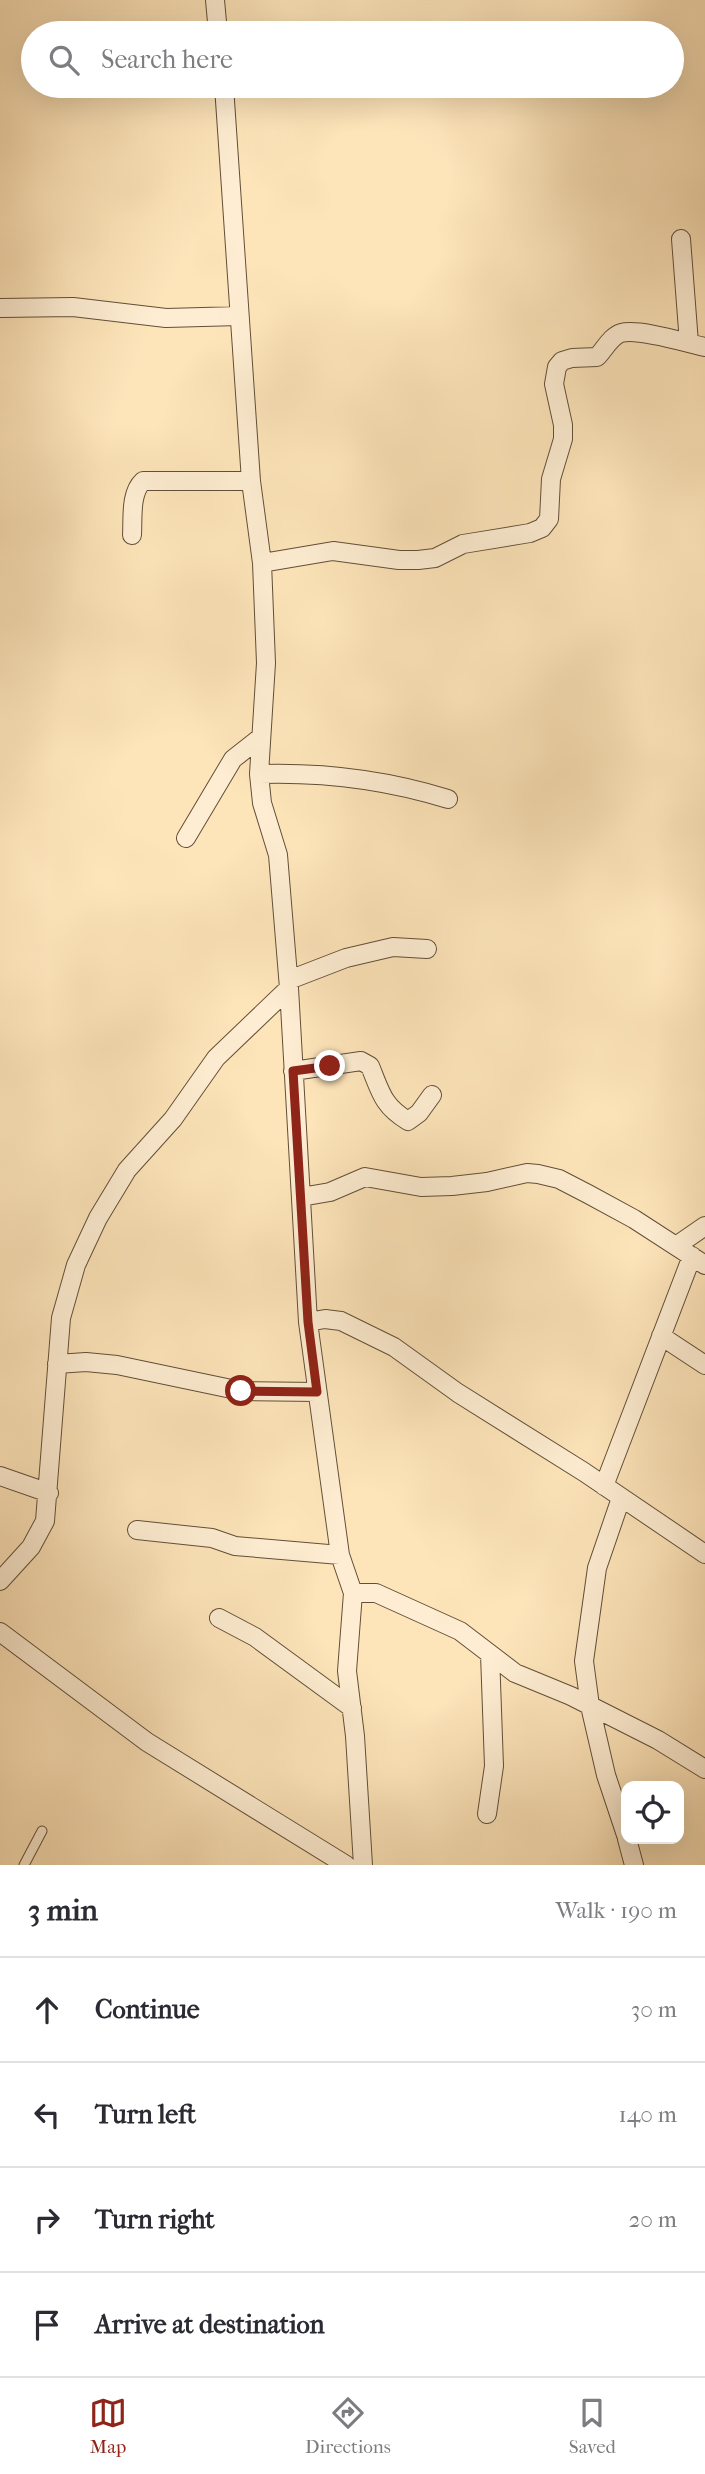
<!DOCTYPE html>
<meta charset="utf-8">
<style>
body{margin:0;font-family:"IM FELL French Canon",serif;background:#f2f2f3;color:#2b2b33}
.controls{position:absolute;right:21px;bottom:21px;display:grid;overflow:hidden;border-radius:14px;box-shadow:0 7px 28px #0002}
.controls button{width:63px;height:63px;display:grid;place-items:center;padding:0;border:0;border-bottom:2px solid #e1e1e2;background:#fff;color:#2b2b33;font:35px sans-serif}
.stop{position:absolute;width:21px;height:21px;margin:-16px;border:5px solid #8f2418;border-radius:50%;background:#fff}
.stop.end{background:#8f2418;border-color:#fff;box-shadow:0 2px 7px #0008}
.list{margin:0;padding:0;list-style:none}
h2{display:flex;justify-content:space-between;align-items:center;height:91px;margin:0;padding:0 28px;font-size:30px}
h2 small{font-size:23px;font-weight:400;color:#7c7c81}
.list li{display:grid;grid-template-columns:46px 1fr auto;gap:21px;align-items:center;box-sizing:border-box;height:105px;padding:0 28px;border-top:2px solid #e1e1e2}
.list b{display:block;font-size:26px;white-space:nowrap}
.list em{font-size:23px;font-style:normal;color:#7c7c81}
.icon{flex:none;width:38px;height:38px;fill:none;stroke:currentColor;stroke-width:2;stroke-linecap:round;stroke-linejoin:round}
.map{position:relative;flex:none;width:705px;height:1865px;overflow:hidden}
.search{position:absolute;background:#fff;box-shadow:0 7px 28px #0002;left:21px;right:21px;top:21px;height:77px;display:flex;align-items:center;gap:18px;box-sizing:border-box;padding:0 24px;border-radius:38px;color:#7c7c81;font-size:26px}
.sheet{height:511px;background:#fff}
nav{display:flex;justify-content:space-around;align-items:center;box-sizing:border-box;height:98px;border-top:2px solid #e1e1e2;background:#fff;font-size:19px;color:#7c7c81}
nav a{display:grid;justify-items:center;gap:4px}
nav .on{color:#8f2418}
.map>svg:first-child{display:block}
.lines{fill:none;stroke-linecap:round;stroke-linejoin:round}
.service-casing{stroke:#624f38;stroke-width:11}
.minor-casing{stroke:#624f38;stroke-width:20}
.service{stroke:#feedd2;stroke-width:9}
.minor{stroke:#feedd2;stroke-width:18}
.route{stroke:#8f2418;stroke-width:9}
</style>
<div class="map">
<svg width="705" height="1865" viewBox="0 0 705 1865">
<rect width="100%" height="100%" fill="#fde4b9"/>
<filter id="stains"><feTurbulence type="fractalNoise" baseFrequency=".00286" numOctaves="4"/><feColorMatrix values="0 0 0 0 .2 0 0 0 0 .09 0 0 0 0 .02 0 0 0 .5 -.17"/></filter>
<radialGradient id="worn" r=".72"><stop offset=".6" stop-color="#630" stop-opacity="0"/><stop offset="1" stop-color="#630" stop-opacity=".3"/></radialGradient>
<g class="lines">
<defs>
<path id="service" d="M24 1865 42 1831"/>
<path id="minor" d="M215 0 218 33
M224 86 251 481 262 563 266 663 259 774 262 803 278 855 289 988 308 1322 340 1555 353 1593 347 1671 355 1736 363 1865
M681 239 689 343
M0 308 73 307 166 318 239 316
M132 535C133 518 130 493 143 481H251
M262 563 333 551 399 560H418L435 558 463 544 530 533 542 528 549 519 551 479 563 439V425L554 384 557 367 562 361 572 358 597 357C604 350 611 336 621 333 639 328 686 343 705 347
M259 774C324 772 387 780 448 799
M186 838 233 759 261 737
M289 980 346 958 393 947 427 949
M293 1071 361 1061 370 1066C381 1093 383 1106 408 1121L419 1113 432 1095
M301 1197 330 1192 365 1177 421 1187 452 1186 487 1182 527 1173 538 1174 559 1179 588 1194 634 1219 705 1265
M676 1246 705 1226
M308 1322 325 1319 341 1321 394 1347 458 1393 584 1472 705 1554
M661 1336 705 1365
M57 1364 86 1362 117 1365 241 1391 317 1392
M0 1476 49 1493
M604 1486 692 1256
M621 1498 597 1568 584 1661 590 1706 606 1775 626 1835
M137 1530 212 1538 235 1546 340 1555
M0 1581 31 1547 45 1521 61 1318 76 1265 98 1218 127 1170 173 1119 216 1058 289 988
M353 1593H376L460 1631 515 1673 571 1696 658 1740 705 1769
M219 1618 255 1637 352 1708
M0 1632 147 1742 346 1865
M487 1814 494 1766 490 1654
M627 1839 634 1865"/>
</defs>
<use href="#service" class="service-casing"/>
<use href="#minor" class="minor-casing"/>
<use href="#service" class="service"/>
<use href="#minor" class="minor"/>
</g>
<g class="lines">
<path class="route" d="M241 1391 317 1392 308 1322 293 1071 330 1066"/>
</g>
<rect width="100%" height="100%" filter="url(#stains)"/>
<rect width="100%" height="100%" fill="url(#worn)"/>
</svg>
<div class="controls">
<button><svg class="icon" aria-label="locate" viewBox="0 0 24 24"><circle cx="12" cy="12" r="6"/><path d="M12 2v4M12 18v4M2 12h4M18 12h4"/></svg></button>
</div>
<div class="stop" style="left:241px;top:1391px"></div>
<div class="stop end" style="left:330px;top:1066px"></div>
<div class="search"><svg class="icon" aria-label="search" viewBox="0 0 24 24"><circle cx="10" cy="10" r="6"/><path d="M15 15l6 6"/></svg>Search here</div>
</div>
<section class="sheet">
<h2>3 min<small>Walk · 190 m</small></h2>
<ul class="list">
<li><svg class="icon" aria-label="ahead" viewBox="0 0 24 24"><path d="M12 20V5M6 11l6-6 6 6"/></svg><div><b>Continue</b></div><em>30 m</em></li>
<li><svg class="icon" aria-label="left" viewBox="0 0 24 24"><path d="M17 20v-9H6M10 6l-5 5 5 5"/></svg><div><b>Turn left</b></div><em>140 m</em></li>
<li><svg class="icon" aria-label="right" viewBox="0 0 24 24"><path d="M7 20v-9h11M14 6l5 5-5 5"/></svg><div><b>Turn right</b></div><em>20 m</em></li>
<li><svg class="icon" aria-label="arrive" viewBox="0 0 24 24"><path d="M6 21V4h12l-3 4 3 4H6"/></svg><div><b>Arrive at destination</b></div></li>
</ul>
</section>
<nav>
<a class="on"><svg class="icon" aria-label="map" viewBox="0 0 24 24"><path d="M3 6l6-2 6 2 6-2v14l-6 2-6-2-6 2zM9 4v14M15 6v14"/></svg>Map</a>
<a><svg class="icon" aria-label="directions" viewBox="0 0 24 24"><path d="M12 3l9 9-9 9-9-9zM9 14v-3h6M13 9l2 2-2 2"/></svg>Directions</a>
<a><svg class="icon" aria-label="saved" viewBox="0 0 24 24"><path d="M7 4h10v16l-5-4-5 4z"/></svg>Saved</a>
</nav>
